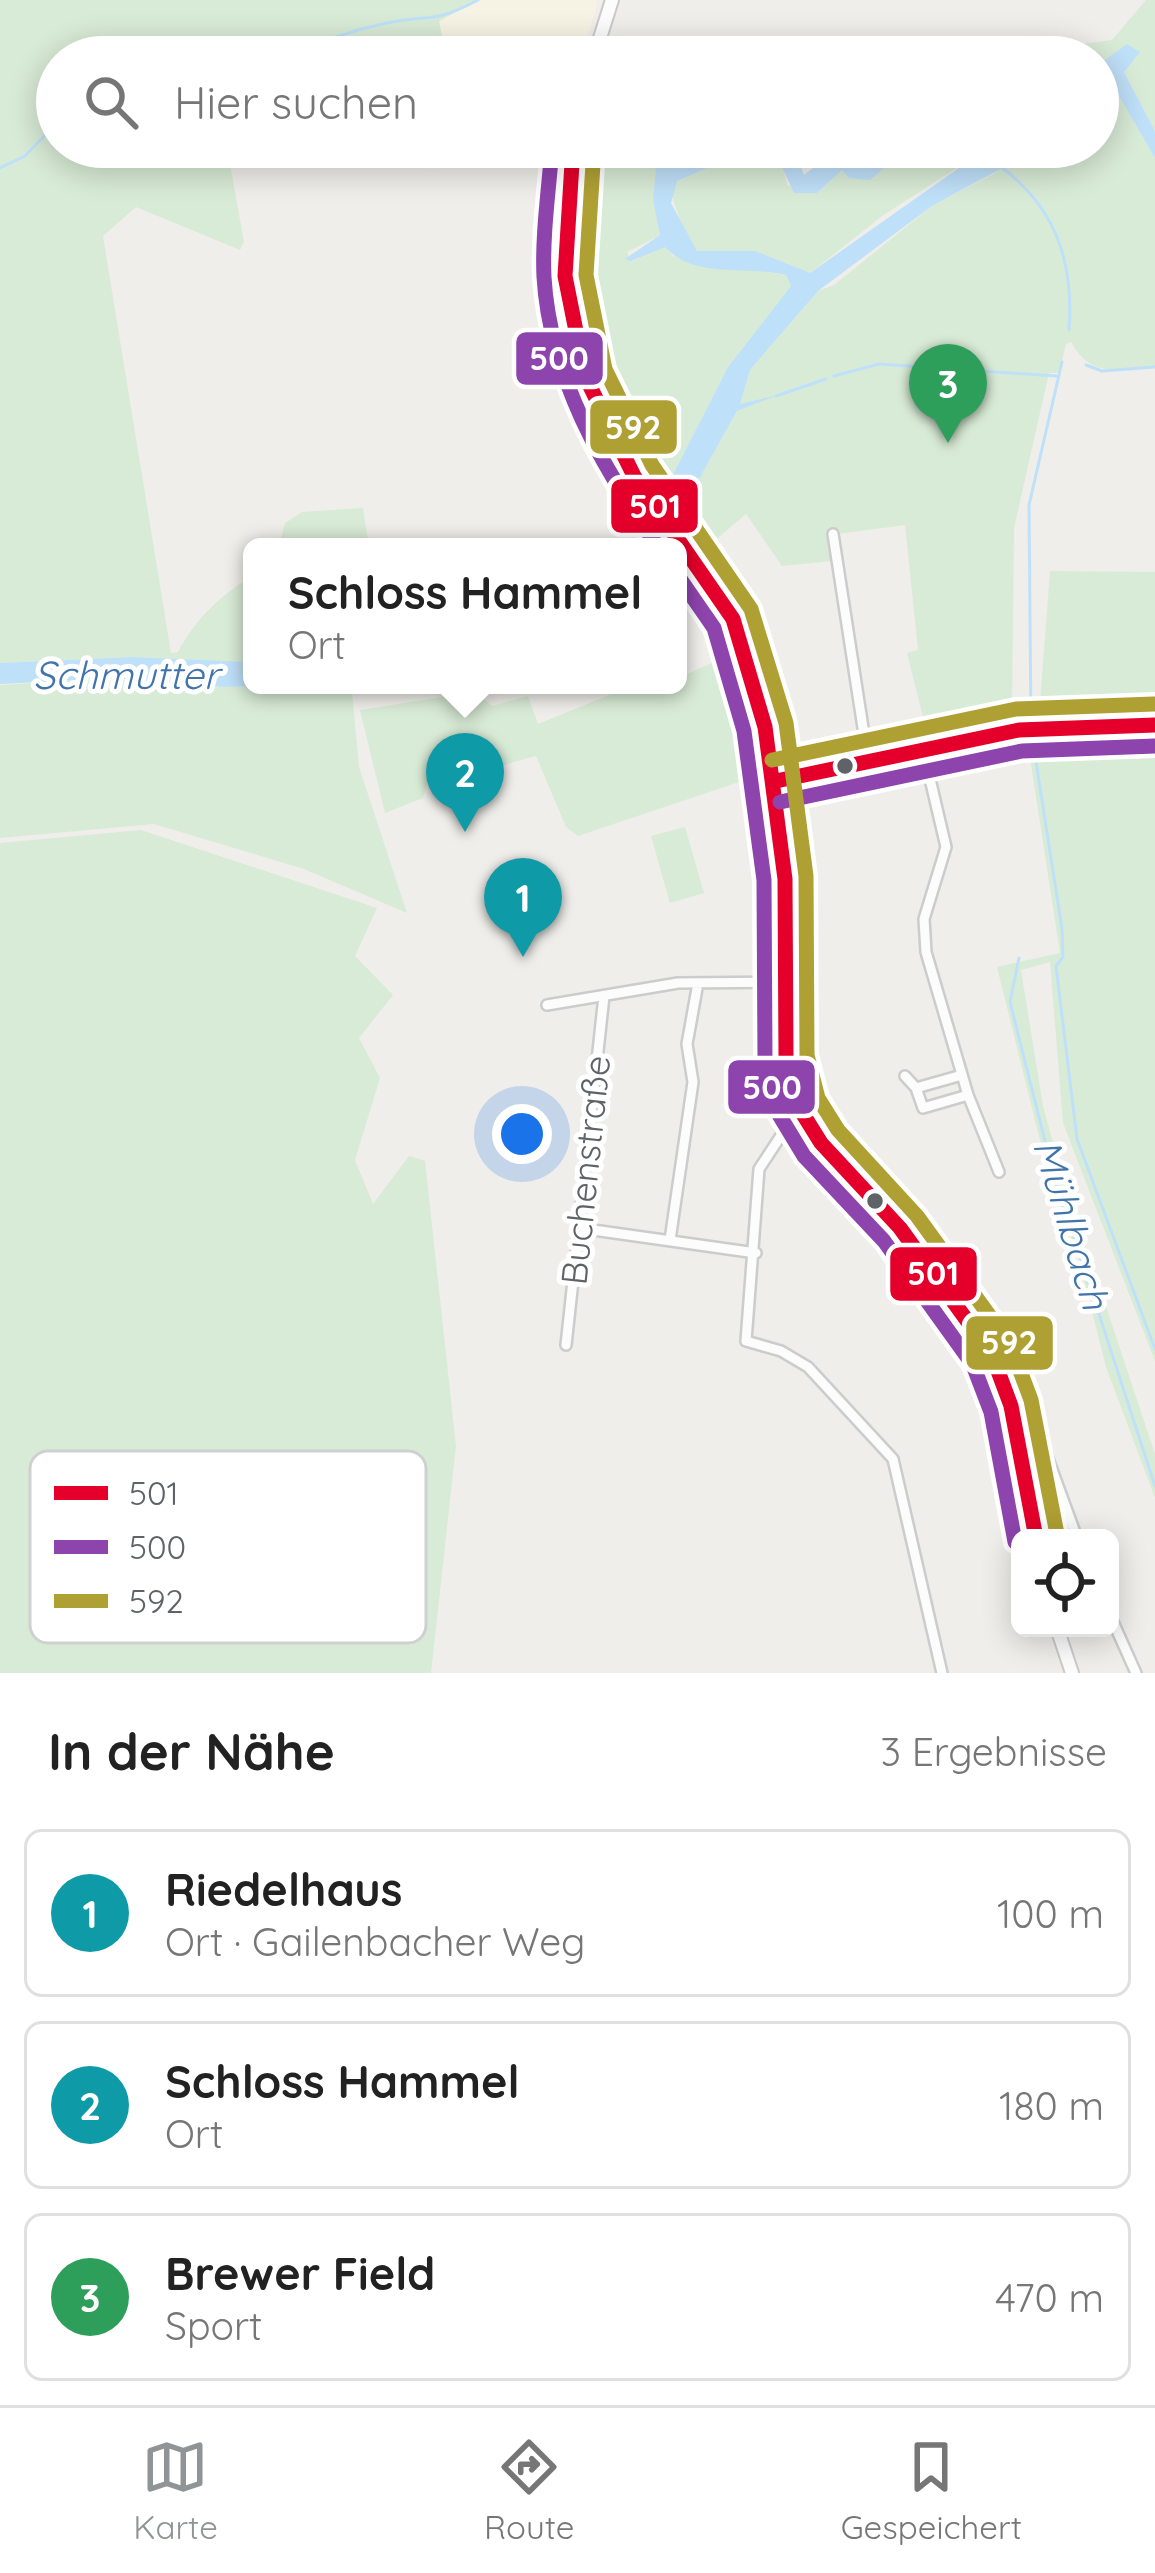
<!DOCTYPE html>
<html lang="de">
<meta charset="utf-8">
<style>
body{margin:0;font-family:Quicksand,sans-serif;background:#f6f6f6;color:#222}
.controls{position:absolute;right:36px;bottom:36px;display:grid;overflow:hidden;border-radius:18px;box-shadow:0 6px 30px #0003}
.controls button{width:108px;height:108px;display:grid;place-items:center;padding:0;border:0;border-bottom:3px solid #e0e0e0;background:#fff;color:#222;font:60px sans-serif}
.you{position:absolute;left:522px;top:1134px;width:42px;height:42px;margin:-30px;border:9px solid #fff;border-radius:50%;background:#1a73e8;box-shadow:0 0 0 18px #1a73e833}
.badge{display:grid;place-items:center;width:78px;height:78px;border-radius:50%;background:#919496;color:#fff;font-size:39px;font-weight:700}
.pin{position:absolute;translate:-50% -99px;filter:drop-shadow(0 3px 6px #0008)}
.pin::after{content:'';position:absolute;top:63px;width:42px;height:36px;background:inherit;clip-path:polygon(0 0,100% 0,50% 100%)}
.popup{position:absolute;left:243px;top:538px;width:444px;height:156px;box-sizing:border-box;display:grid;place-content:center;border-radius:18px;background:#fff;filter:drop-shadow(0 3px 9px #0005);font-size:39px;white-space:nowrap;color:#767676}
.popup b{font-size:45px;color:#222}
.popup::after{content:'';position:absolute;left:50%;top:100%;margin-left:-24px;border:24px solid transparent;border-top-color:#fff}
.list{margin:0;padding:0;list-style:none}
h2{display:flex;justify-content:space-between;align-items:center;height:156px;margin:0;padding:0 48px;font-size:51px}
h2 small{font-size:39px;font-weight:400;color:#767676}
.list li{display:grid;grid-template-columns:78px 1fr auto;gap:36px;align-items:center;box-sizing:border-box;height:168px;margin:0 24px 24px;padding:0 24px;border:3px solid #e0e0e0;border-radius:18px}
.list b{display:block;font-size:45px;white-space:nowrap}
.list p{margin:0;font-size:39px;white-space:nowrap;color:#767676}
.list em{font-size:39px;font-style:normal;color:#767676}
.icon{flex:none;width:66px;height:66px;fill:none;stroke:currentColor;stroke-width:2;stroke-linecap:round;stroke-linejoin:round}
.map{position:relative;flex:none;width:1155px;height:1673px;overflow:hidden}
.search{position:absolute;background:#fff;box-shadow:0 6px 30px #0003;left:36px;right:36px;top:36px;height:132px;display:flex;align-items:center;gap:30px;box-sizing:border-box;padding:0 42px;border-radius:66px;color:#767676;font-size:45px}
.sheet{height:732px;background:#fff}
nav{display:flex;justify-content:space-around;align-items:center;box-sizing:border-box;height:168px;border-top:3px solid #e0e0e0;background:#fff;font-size:33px;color:#767676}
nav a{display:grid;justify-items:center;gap:6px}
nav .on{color:#919496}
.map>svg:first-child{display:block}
.commercial{fill:#f7f3e4}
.green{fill:#d8ebd6}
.water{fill:#bfe0f9}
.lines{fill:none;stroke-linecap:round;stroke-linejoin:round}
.stream{stroke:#bfe0f9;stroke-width:3}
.street-casing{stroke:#cbcccc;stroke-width:14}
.secondary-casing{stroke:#cacacb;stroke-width:16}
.street{stroke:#fdfcfc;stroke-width:9}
.secondary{stroke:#fdfcfc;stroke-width:12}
.bus-1-casing{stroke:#fff;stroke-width:24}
.bus-2-casing{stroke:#fff;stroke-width:24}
.bus-3-casing{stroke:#fff;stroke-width:24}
.bus-1{stroke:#e4002b;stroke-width:15}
.bus-2{stroke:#8e44ad;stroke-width:15}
.bus-3{stroke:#afa034;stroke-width:15}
.bus-dot{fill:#5f6368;stroke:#fff;stroke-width:4.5}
.labels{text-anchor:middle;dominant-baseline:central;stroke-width:10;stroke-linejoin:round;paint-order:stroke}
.street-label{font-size:36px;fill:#5f6368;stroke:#fff}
.water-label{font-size:39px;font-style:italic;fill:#4174aa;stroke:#fff}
.key{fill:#fff;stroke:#cfd0d2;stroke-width:3}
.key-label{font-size:33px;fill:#5f6368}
.line-badge{stroke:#fff;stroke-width:4.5}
.badge-label{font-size:33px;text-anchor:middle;font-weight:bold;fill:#fff}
</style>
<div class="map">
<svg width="1155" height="1673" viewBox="0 0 1155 1673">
<rect width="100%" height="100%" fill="#efeeea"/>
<path class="commercial" d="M478 0H597V4L582 57H446L439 21Z
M430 147H562L559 159 541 152 431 169Z"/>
<path class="green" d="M0 0H478L439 21 446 57H424L423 52 400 57H57V147H227L244 242 240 250 136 207 103 236 171 653 178 652C197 617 220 596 252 576V662L132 657 0 663Z
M1146 0H1155V131L1124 72 1131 59 1120 51 1098 65V57H1028V51L1112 40Z
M1102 85 1115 89 1155 158V367C1118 370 1091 378 1071 342L1066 344 1059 373H1049L1014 528 1012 713 926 729 907 653 918 650 905 525 830 535 832 561 782 566 746 514 701 552 679 515 737 411 771 397 739 405 750 370 818 291 834 285 932 206 997 172 971 159 882 216 810 273 747 254 697 251 687 241 671 194 677 181 755 147H793L783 167 787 185 817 193 842 170 870 180 882 163 880 147H1098Z
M587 147H718L657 169 653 201 661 235 627 252 632 261 665 246 673 256 786 275 791 286 728 367 663 494C590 388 568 273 587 147Z
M363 508 369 547H279L285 523 302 512Z
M1050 571 1155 572V713L1039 716Z
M734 653 759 763 745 780 578 836 566 827 536 756 479 772 460 756 431 770 423 798 385 813 360 710 475 692 492 706 528 696 538 724 634 685H678V678Z
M114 678 223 687 316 685 314 692H352L359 767 407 913 304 869 154 824 0 838V685Z
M1155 736V1361L1063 1123 1050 962 1021 970 1043 1106 1060 1168 1155 1454V1498L1106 1367 1077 1252 1044 1156 997 967 1060 953 1027 738Z
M685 827 704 893 670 903 651 836Z
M141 830 377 908 355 956 393 995 359 1038 380 1078 355 1160 373 1204 409 1156 425 1161 456 1446 431 1673H0V843Z"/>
<path class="water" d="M1127 44 1140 52 1124 72 1155 131V158L1115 89 1098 87V65Z
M718 147H755L677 181 671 203 697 251H755L810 273 980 153 998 149 1004 167 932 206 818 291 750 370 740 404 778 395 737 411 679 515 663 494 728 367 791 286 786 275C747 265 695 280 665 247L631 261 625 259 660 235 653 200 656 169Z
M793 147H810L800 164 804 175 826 158 865 159 867 147H880L884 168 870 180 849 178 842 170 817 193H794L782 167Z
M132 657 252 662V685H303L223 687 114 678 0 684V663Z"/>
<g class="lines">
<path class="stream" d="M288 57C320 41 352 30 387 23 432 14 433 24 478 0
M643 147 658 170
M1000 166C1056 208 1074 262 1069 330
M0 168 25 156 57 123
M1086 365 1102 371 1155 367
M834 376 879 364 1056 376
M776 396 826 379
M1031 727 1029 505 1062 362
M1032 736 1062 929 1063 957 1056 966 1077 1139 1155 1349
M1019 958 1010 1002 1053 1173 1155 1486"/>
<defs>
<path id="street" d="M833 534 868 760
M923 749 946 847 924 919 926 952 968 1095 999 1172
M547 1005 678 983 788 982
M905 1076 916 1088 923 1108 968 1095
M916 1088 962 1075
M804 1119 782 1134 759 1169 746 1341 781 1351 808 1367 893 1459 942 1673
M579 1228 756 1253
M670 1240 693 1082 687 1044 698 983
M958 1305 975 1307 1016 1371 1077 1538
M566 1345 604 996
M1110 1615 1136 1673"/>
<path id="secondary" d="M594 57 612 0
M573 147 565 276 585 376 634 476 733 619 765 727 785 879 786 1058 798 1106 821 1143 900 1228 992 1355 1011 1406 1036 1538
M776 781 1019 730 1155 725
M1057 1628 1072 1673"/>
</defs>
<use href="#street" class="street-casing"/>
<use href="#secondary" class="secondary-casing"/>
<use href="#street" class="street"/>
<use href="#secondary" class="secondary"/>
<defs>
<path id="bus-1" d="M573 147 565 276 585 376 634 476 733 619 765 727 785 879 786 1058 798 1106 821 1143 900 1228 992 1355 1011 1406 1036 1538
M776 781 1019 730 1155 725"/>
<path id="bus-2" d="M552 147C549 189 542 235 544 277 550 377 602 467 658 547
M678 576 714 628 744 731 764 880 765 1061 778 1113 804 1156 884 1241 973 1365 991 1412 1015 1542
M780 802 1022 751 1155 746"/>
<path id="bus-3" d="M594 148 586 275 605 369 652 465 751 609 786 723 806 876 807 1055 818 1098 838 1130 917 1216 1010 1344 1031 1400 1057 1534
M772 760 1016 709 1154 704"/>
</defs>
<use href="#bus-1" class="bus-1-casing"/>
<use href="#bus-2" class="bus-2-casing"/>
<use href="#bus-3" class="bus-3-casing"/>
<use href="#bus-1" class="bus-1"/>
<use href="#bus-2" class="bus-2"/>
<use href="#bus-3" class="bus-3"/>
</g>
<g class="bus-dot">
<circle cx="845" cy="766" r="10"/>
<circle cx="875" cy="1201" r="10"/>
</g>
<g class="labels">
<g class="street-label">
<text transform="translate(585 1170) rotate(-84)">Buchenstraße</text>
</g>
<g class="water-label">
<text x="126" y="674">Schmutter</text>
<text transform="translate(1072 1224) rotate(73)">Mühlbach</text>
</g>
</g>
<rect x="30" y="1451" width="396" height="192" rx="18" class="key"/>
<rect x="54" y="1486" width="54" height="14" fill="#e4002b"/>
<rect x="54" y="1540" width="54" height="14" fill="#8e44ad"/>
<rect x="54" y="1594" width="54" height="14" fill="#afa034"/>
<g class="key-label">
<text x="129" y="1505">501</text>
<text x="129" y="1559">500</text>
<text x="129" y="1613">592</text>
</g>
<g class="line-badge">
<rect x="514" y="330" width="91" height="57" rx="12" fill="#8e44ad"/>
<rect x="588" y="398" width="91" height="58" rx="12" fill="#afa034"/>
<rect x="609" y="477" width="91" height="58" rx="12" fill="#e4002b"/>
<rect x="726" y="1058" width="91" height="58" rx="12" fill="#8e44ad"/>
<rect x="888" y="1245" width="91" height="58" rx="12" fill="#e4002b"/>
<rect x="964" y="1314" width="91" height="58" rx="12" fill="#afa034"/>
</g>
<g class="badge-label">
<text x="559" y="370">500</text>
<text x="633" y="439">592</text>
<text x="655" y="518">501</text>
<text x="772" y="1099">500</text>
<text x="933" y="1285">501</text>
<text x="1009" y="1354">592</text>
</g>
</svg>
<div class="controls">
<button><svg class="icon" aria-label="locate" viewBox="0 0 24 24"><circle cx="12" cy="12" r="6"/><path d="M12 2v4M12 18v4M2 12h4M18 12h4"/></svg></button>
</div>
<div class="you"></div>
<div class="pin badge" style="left:523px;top:957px;background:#0f9aa8">1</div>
<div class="pin badge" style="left:465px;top:832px;background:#0f9aa8">2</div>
<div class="popup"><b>Schloss Hammel</b>Ort</div>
<div class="pin badge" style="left:948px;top:443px;background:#2e9e5b">3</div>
<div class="search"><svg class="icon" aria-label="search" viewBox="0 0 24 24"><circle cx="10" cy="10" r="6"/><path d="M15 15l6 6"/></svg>Hier suchen</div>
</div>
<section class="sheet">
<h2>In der Nähe<small>3 Ergebnisse</small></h2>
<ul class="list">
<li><span class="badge" style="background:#0f9aa8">1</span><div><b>Riedelhaus</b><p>Ort · Gailenbacher Weg</p></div><em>100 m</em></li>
<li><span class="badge" style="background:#0f9aa8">2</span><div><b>Schloss Hammel</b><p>Ort</p></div><em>180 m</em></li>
<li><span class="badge" style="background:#2e9e5b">3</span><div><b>Brewer Field</b><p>Sport</p></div><em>470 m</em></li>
</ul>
</section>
<nav>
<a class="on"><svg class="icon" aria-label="map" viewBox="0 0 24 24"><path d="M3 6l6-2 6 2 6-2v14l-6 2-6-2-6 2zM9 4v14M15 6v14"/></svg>Karte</a>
<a><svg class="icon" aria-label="directions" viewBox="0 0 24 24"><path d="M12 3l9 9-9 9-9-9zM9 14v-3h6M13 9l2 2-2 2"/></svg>Route</a>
<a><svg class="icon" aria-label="saved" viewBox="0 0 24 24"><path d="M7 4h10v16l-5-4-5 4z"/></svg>Gespeichert</a>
</nav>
